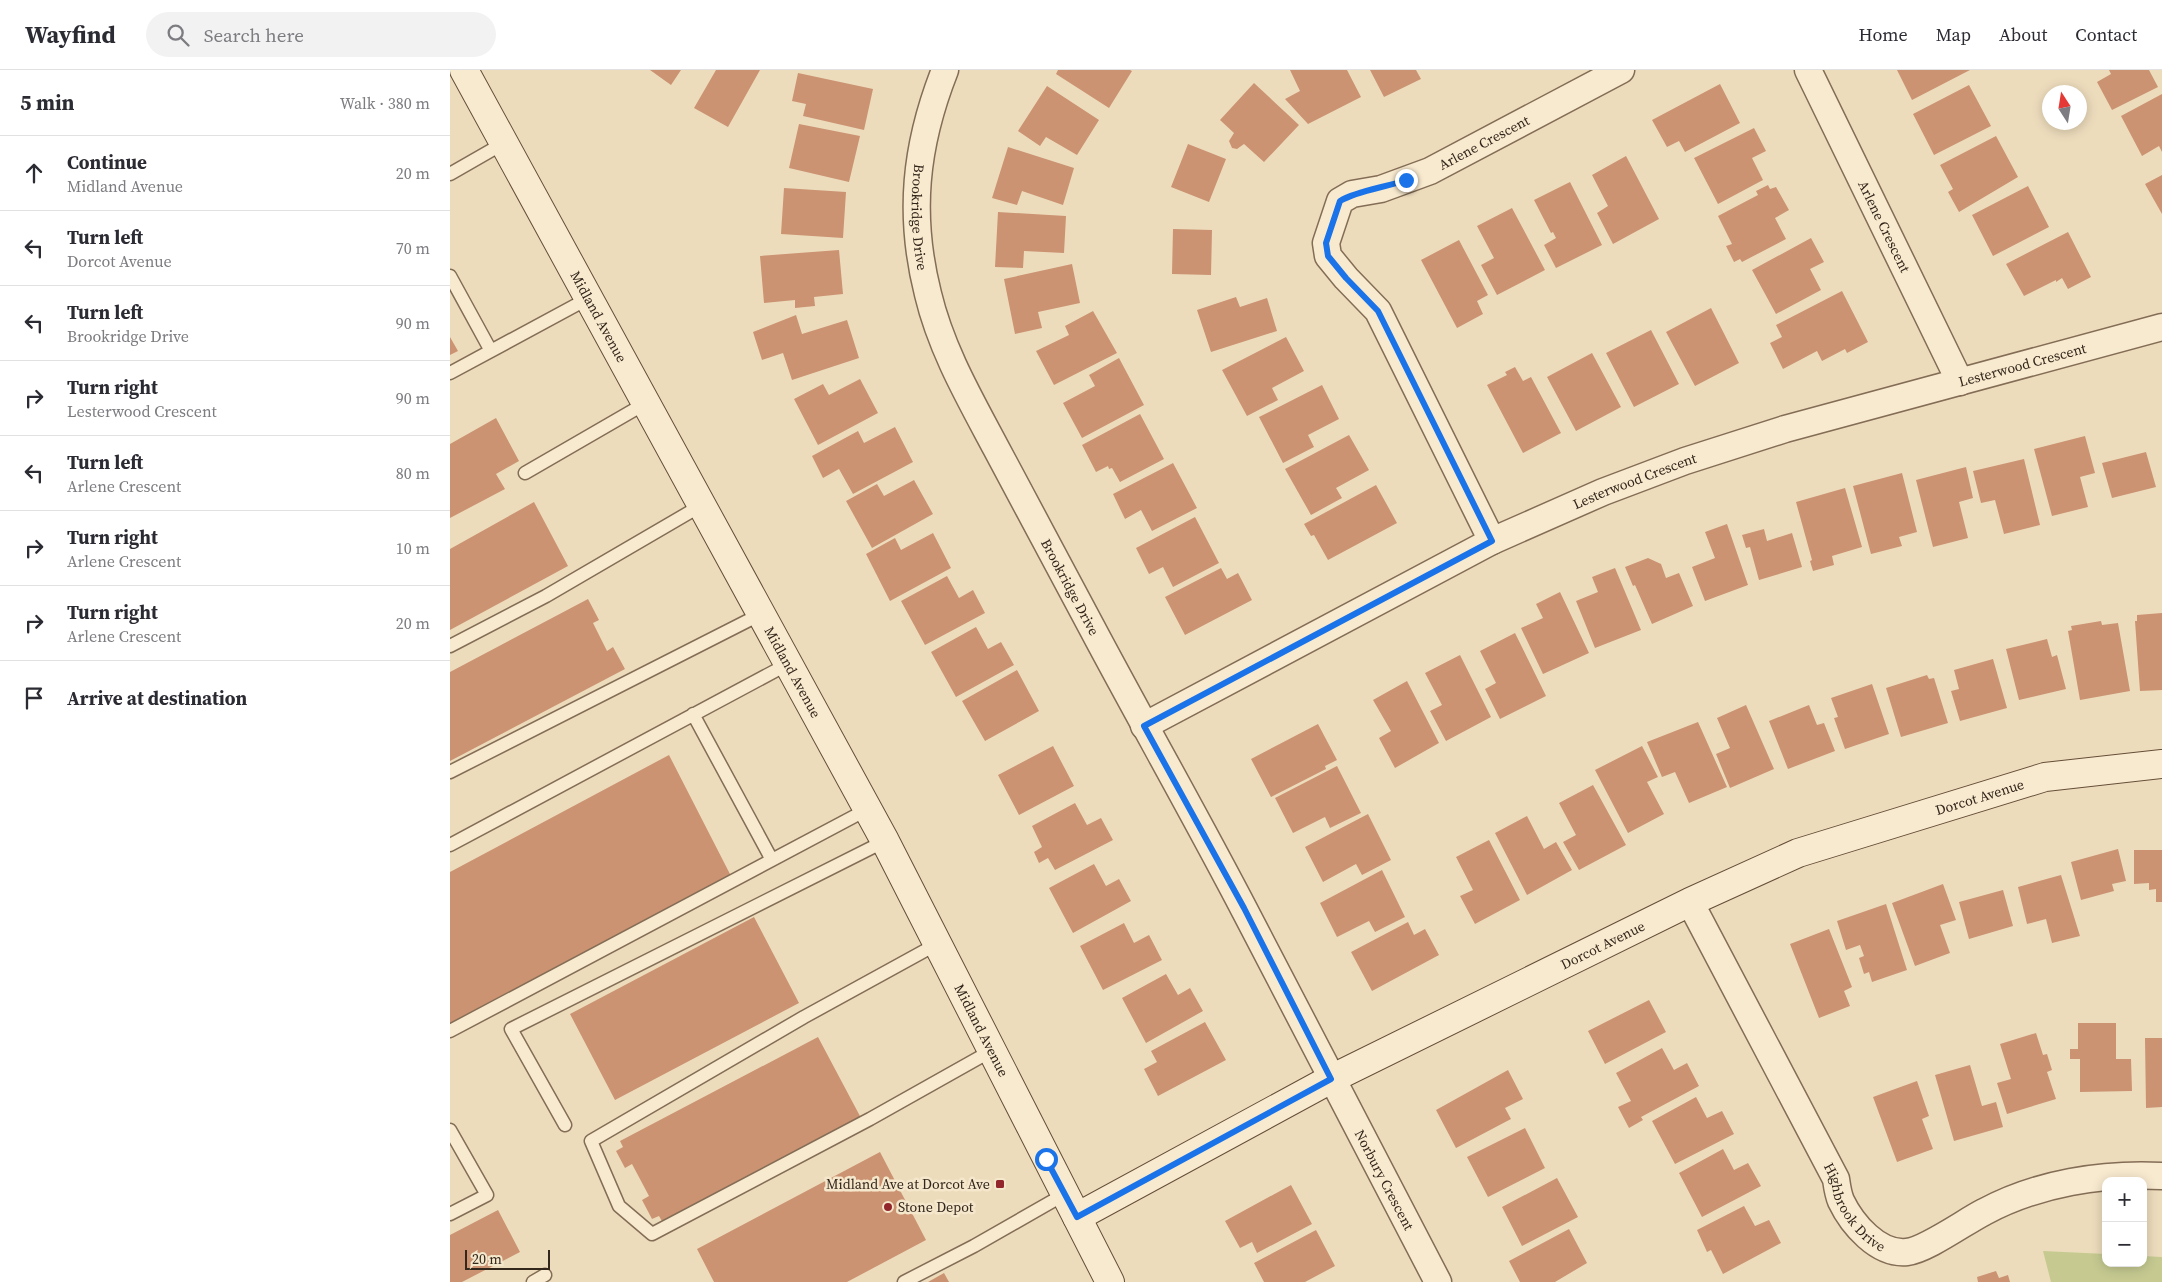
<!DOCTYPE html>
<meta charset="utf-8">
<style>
body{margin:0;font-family:"Source Serif 4",serif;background:#f2f2f3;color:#2b2b33}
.controls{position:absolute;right:15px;bottom:15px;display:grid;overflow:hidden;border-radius:10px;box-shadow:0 2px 12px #0003}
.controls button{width:45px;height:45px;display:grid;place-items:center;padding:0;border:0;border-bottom:1px solid #e1e1e2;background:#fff;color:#2b2b33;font:25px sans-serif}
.compass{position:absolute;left:1592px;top:15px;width:45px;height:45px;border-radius:50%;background:#fff;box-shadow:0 2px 12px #0003;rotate:348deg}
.scale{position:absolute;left:15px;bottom:12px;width:85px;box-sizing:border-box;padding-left:5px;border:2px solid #33261b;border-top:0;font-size:14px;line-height:18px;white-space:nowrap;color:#33261b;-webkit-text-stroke:4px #f5e7cb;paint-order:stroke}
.stop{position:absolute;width:15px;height:15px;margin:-11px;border:4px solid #1a73e8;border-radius:50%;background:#fff}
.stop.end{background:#1a73e8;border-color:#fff;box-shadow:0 1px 5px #0008}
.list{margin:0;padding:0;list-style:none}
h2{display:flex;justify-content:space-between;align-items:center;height:65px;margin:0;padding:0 20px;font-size:21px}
h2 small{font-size:16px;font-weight:400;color:#7c7c81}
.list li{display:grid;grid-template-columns:32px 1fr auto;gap:15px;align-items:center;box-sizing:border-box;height:75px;padding:0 20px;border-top:1px solid #e1e1e2}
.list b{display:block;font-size:19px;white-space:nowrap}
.list p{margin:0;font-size:16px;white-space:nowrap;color:#7c7c81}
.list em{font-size:16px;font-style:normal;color:#7c7c81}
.icon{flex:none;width:28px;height:28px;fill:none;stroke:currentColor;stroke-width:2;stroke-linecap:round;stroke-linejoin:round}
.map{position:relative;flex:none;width:1712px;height:1212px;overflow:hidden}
header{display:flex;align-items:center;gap:30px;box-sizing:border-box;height:70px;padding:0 25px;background:#fff;border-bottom:1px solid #e1e1e2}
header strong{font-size:24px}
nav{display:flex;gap:28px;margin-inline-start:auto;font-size:18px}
.search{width:350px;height:45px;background:#f2f2f3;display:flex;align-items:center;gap:12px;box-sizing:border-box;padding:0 18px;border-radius:28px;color:#7c7c81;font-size:19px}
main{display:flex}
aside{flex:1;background:#fff}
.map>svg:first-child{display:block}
.green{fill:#c6ca91}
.building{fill:#cb9372}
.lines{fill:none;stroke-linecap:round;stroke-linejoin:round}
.lane-casing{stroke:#846d56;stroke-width:15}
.street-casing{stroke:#846d56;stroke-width:29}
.secondary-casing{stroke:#664e39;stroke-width:30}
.lane{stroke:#f8eacf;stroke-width:12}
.street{stroke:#f8eacf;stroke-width:26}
.secondary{stroke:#f8eacf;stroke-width:28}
.route{stroke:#1a73e8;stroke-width:6}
.poi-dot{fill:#93262c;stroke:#f5e7cb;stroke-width:2}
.labels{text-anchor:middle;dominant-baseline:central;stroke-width:5;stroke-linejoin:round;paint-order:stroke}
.street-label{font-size:14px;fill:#33261b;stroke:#f5e7cb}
.poi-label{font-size:14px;fill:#33261b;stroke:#f5e7cb;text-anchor:end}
</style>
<header>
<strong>Wayfind</strong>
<div class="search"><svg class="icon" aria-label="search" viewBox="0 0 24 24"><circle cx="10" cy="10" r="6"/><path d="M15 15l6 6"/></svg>Search here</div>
<nav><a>Home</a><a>Map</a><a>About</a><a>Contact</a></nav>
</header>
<main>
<aside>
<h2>5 min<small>Walk · 380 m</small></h2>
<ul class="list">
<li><svg class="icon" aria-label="ahead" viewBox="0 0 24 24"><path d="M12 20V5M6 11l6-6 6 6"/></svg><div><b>Continue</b><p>Midland Avenue</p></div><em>20 m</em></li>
<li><svg class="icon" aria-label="left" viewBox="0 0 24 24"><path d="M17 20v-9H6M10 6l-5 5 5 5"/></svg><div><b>Turn left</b><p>Dorcot Avenue</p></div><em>70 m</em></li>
<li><svg class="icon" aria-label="left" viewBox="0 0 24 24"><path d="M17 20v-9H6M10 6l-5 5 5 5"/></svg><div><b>Turn left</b><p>Brookridge Drive</p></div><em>90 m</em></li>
<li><svg class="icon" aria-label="right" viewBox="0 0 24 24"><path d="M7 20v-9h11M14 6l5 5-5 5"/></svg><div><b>Turn right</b><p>Lesterwood Crescent</p></div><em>90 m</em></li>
<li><svg class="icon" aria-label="left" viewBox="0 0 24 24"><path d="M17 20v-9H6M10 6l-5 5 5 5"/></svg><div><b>Turn left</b><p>Arlene Crescent</p></div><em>80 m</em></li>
<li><svg class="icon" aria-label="right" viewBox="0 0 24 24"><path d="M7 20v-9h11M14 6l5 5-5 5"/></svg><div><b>Turn right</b><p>Arlene Crescent</p></div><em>10 m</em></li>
<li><svg class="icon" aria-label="right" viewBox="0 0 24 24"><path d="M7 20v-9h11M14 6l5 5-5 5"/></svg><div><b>Turn right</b><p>Arlene Crescent</p></div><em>20 m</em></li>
<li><svg class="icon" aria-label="arrive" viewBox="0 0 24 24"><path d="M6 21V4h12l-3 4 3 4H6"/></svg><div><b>Arrive at destination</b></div></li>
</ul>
</aside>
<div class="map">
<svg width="1712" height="1212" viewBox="0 0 1712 1212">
<rect width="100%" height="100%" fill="#eddcbc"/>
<path class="green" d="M1593 1181 1656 1184V1193H1693V1186L1712 1187V1212H1601Z"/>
<path class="building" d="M200 0H231L221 15Z
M266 0H310L278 57 244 38Z
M608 0H680L682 1 659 38 606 4Z
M840 0H897L911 27 858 54 835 29 850 21Z
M920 0H966L971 9 934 27Z
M1447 0H1520L1462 30Z
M1659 0H1699L1708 17 1662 40 1647 12 1661 4Z
M348 3 423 19 414 60 353 46 356 34 342 31Z
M804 13 849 55 814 92 794 74 787 79 782 78 779 71 784 63 770 50Z
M1270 14 1290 53 1235 82 1229 71 1217 77 1202 50Z
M1519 15 1541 56 1484 85 1463 44Z
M597 16 649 50 627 85 596 67 590 76 568 61Z
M1712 24V82L1709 76 1692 86 1671 46Z
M349 54 410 66 399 112 339 98Z
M1304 58 1316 81 1302 88 1313 110 1268 134 1244 88Z
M1546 66 1568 107 1509 142 1498 122 1503 119 1490 95Z
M738 74 776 89 759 132 721 117Z
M558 77 624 98 613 135 572 121 567 135 542 128Z
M1176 86 1209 149 1163 174 1147 143 1158 136 1142 105Z
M1712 105V144L1695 114Z
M1120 112 1152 175 1106 198 1094 175 1106 168 1103 162 1101 163 1084 130Z
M1318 115 1320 119 1326 117 1339 140 1325 148 1336 169 1292 192 1290 189 1284 192 1276 176 1282 174 1268 146 1308 125 1306 121Z
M1578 116 1599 157 1543 186 1522 145Z
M334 118 396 122 393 168 331 164Z
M1062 138 1095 200 1047 225 1031 195 1044 188 1027 156Z
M548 142 616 146 614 183 574 181 573 198 545 197Z
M723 159 762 160 761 205 722 204Z
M1618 162 1641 207 1618 219 1612 208 1606 212V210L1574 226 1556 194Z
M1361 168 1374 192 1360 199 1371 220 1326 244 1302 200Z
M1009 170 1038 225 1027 231 1033 244 1007 258 971 190Z
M389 180 393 224 364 227 365 236 345 238V230L314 233 310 186Z
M622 194 630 233 588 242 592 258 565 264 554 209Z
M1392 221 1418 272 1397 283 1395 279 1372 291 1367 281 1333 299 1320 273 1332 267 1326 255Z
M786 227 790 237 817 228 827 261 761 282 747 240Z
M1261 238 1289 293 1245 316 1216 262Z
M643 241 667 283 604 315 586 281 619 265 615 256Z
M346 245 352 264 397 250 409 288 342 310 333 283 312 290 303 262Z
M1201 260 1229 314 1184 337 1156 283Z
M0 267 8 281 0 285Z
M836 267 854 301 822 318 828 330 797 346 772 300Z
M1142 283 1171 337 1126 361 1097 307Z
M669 288 694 335 632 368 613 333 645 316 639 305Z
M1065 297 1073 311 1081 307 1111 363 1073 383 1037 315 1057 305 1055 302Z
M410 309 428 343 368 375 344 329 373 314 379 325Z
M872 315 889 349 858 365 864 377 833 393 809 347Z
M690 344 714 389 670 412 662 398 659 399 658 396 646 402 632 375Z
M46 348 69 391 46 404 55 419 0 448V374Z
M445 357 463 392 403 424 389 399 373 408 362 386 408 361 414 373Z
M899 365 919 400 886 418 892 428 861 445 835 399Z
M1635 366 1645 403 1630 407 1638 437 1602 446 1584 379Z
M1696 382 1706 417 1662 428 1652 393Z
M1574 389 1590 455 1554 464 1545 430 1531 433 1523 401Z
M723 393 747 438 702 461 691 440 675 449 663 424Z
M1516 397 1523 428 1509 432 1518 468 1483 477 1466 410Z
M1452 403 1467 462 1449 467 1452 476 1421 484 1403 416Z
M464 410 483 444 422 478 396 431 427 414 434 426Z
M926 415 947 453 878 490 864 465 861 466 854 454Z
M1395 418 1412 477 1382 486 1384 495 1363 501 1360 491 1362 490 1346 432Z
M84 432 118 496 0 560V479Z
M745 447 769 493 723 517 713 497 699 504 686 478Z
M1277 454 1298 515 1255 531 1242 497 1265 488 1255 462Z
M1314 459 1317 471 1342 463 1352 497 1309 510 1300 477 1296 478 1292 465Z
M483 463 501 498 440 531 416 484 445 468 451 480Z
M1198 488 1211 494 1216 508 1229 503 1243 536 1202 554 1185 515 1183 516 1175 497Z
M771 498 777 509 788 503 802 530 735 565 715 527Z
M1165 498 1191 560 1145 578 1126 531 1148 522 1142 507Z
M497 506 509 528 523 520 535 543 475 575 451 531Z
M1110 522 1139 583 1093 604 1071 558 1093 548 1086 534Z
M138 529 149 550 143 553 157 581 163 577 175 599 0 691V602Z
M1712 543V620L1690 621 1685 551H1687V545Z
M1651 551 1652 555 1668 553 1680 621 1630 630 1618 561 1622 560 1621 556Z
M526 557 538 579 551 572 564 595 506 627 481 582Z
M1065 563 1096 626 1050 649 1035 619 1046 613 1030 581Z
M1597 569 1602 587 1607 585 1616 619 1569 630 1556 579Z
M1010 585 1041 647 996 671 980 641 992 635 975 603Z
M1543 589 1557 638 1510 651 1501 621 1509 619 1504 600Z
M567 600 589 641 535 671 512 631Z
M1477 605 1479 609 1484 608 1498 653 1451 667 1436 618Z
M957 611 989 673 945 698 929 668 941 661 923 630Z
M1422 614 1439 664 1395 679 1384 648 1388 647 1381 628Z
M1296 635 1324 699 1280 718 1266 684 1280 678 1267 648Z
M1359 635 1367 655 1374 653 1385 681 1338 699 1319 651Z
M1248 652 1277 717 1239 733 1225 702 1212 707 1197 672Z
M868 654 887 690 875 696 876 699 821 727 801 689Z
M603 676 624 716 569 745 548 705Z
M1192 676 1208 707 1197 712 1214 744 1178 763 1145 700Z
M219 685 281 806 0 955V802Z
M887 696 911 743 880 758 875 747 843 763 825 728Z
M1143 715 1176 775 1129 800 1113 772 1126 765 1109 733Z
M625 733 637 755 651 748 663 770 605 800 598 788 589 793 584 782 592 777 582 756Z
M918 744 941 790 912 805 906 794 873 812 855 777Z
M1077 746 1094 779 1106 772 1122 800 1077 825 1045 763Z
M1039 770 1070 830 1025 854 1010 826 1023 820 1006 787Z
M1668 779 1676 811 1662 814 1664 821 1631 830 1621 792Z
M1684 780H1712V832H1706V819L1699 820V813L1684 814Z
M644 794 656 816 669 809 681 831 623 863 599 818Z
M932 800 955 847 925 862 919 851 887 867 870 833Z
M1611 805 1630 866 1602 873 1596 849 1577 854 1568 817Z
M1493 814 1506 850 1490 855 1500 883 1465 896 1442 833Z
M1553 820 1563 856 1519 869 1509 832Z
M1436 834 1457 900 1422 912 1419 902 1414 904 1409 888 1414 886 1410 875 1396 880 1387 851Z
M304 847 349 933 165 1030 120 944Z
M958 852 964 865 975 859 989 885 922 921 901 882Z
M674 853 684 873 699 865 712 890 653 920 630 876Z
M1379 859 1402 917 1394 921 1400 936 1369 948 1340 874Z
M716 904 728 925 740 918 753 941 696 973 672 928Z
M1199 930 1216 962 1155 994 1138 961Z
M755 952 776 990 708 1026 694 999 707 992 701 981Z
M1628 953H1666V989H1681L1682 1021 1630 1022V989H1620V979H1628Z
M1586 963 1593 985 1597 984 1602 1000 1597 1002 1606 1029 1557 1044 1547 1013 1561 1009 1550 974Z
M368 967 411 1048 213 1153 209 1146 202 1149 192 1130 199 1126 182 1094 175 1098 166 1081 173 1077 170 1071Z
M1695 968H1712V1037L1696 1038Z
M1212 978 1224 1000 1237 993 1249 1016 1191 1047 1193 1050 1179 1058 1168 1037 1181 1031 1166 1003Z
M1520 995 1532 1036 1546 1032 1553 1057 1504 1071 1485 1005Z
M1058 1000 1073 1029 1055 1038 1061 1049 1006 1078 986 1040Z
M1467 1011 1479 1046 1472 1049 1483 1079 1447 1092 1423 1027Z
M1246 1027 1257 1048 1272 1041 1284 1064 1225 1094 1202 1051Z
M1075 1058 1095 1098 1038 1127 1017 1087Z
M1273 1079 1284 1100 1298 1093 1311 1116 1252 1147 1229 1103Z
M430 1082 476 1170 397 1212H264L247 1179Z
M1107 1108 1128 1147 1072 1176 1052 1137Z
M841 1115 862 1154 807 1183 802 1172 790 1178 775 1151Z
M1294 1136 1305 1156 1319 1150 1331 1173 1273 1204 1261 1180 1257 1182 1247 1160Z
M48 1140 70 1182 12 1212H0V1165Z
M1119 1159 1137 1193 1105 1212H1070L1059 1191Z
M866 1160 885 1196 855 1212H814L804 1193Z
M1546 1201 1549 1208 1558 1205 1560 1212H1528L1527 1207Z
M494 1203 499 1212H478Z"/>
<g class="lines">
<defs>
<path id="lane" d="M0 104 54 73
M0 206 41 281
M0 303 139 228
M75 403 196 333
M0 576 96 526 252 435
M243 644 322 790
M0 702 311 544
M0 775 338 594
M487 874 354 947 141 1071 169 1136 202 1164 420 1049 541 981
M0 961 418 739
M115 1055 61 959 435 771
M0 1060 37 1125 0 1144
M83 1212 95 1205
M454 1212 524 1176 615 1124"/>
<g id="street">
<path id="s1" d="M495 0C465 76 458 145 478 224 491 279 520 329 546 378 578 437 609 497 641 556 692 652 745 745 795 841 859 965 923 1089 988 1212"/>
<path id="s2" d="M1358 0 1510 312"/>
<path id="s3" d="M1042 471 928 241 896 208 878 186 876 173 890 131 902 124 931 119 980 101 1171 0"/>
<path id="s4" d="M694 656 1042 471 1153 422 1235 391 1335 359 1712 257"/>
<path id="s5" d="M1240 832 1386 1109C1387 1116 1388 1124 1391 1131 1402 1154 1428 1185 1457 1182 1476 1180 1516 1151 1534 1142 1588 1113 1652 1103 1712 1106"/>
</g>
<g id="secondary">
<path id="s6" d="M14 0 435 771 660 1212"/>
<path id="s7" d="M627 1147 881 1009 1240 832 1348 783 1595 707 1712 694"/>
</g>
</defs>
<use href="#lane" class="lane-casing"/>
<use href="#street" class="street-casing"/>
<use href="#secondary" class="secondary-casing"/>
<use href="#lane" class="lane"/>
<use href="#street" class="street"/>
<use href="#secondary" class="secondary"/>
</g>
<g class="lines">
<path class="route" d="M596 1089 627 1147 881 1009 794 838 694 656 1042 471 928 241 896 208 878 186 876 173 890 131C909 120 934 118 956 110"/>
</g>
<g class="poi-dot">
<rect x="545" y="1109" width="10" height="10" rx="2.5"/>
<circle cx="438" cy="1137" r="5"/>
</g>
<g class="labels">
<g class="street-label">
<text stroke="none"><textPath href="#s3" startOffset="545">Arlene Crescent</textPath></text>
<text stroke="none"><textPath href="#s1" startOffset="151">Brookridge Drive</textPath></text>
<text stroke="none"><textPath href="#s2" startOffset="174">Arlene Crescent</textPath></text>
<text stroke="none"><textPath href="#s6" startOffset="281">Midland Avenue</textPath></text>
<text stroke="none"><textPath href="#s4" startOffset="954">Lesterwood Crescent</textPath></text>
<text stroke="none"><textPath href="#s4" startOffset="549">Lesterwood Crescent</textPath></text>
<text stroke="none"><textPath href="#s1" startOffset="555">Brookridge Drive</textPath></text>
<text stroke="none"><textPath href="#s6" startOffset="686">Midland Avenue</textPath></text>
<text stroke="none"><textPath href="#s7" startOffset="998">Dorcot Avenue</textPath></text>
<text stroke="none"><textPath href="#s7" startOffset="592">Dorcot Avenue</textPath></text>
<text stroke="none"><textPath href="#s6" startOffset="1091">Midland Avenue</textPath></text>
<text stroke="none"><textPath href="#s1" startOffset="1226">Norbury Crescent</textPath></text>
<text stroke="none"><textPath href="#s5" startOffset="348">Highbrook Drive</textPath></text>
</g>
<g class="poi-label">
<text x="540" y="1114">Midland Ave at Dorcot Ave</text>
<text x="448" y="1137" text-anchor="start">Stone Depot</text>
</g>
</g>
</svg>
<div class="controls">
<button>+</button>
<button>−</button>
</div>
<svg class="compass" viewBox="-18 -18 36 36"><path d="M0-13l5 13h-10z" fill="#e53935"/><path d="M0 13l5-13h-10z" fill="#7c7c81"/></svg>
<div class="scale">20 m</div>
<div class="stop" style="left:596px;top:1089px"></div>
<div class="stop end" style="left:956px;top:110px"></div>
</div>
</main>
